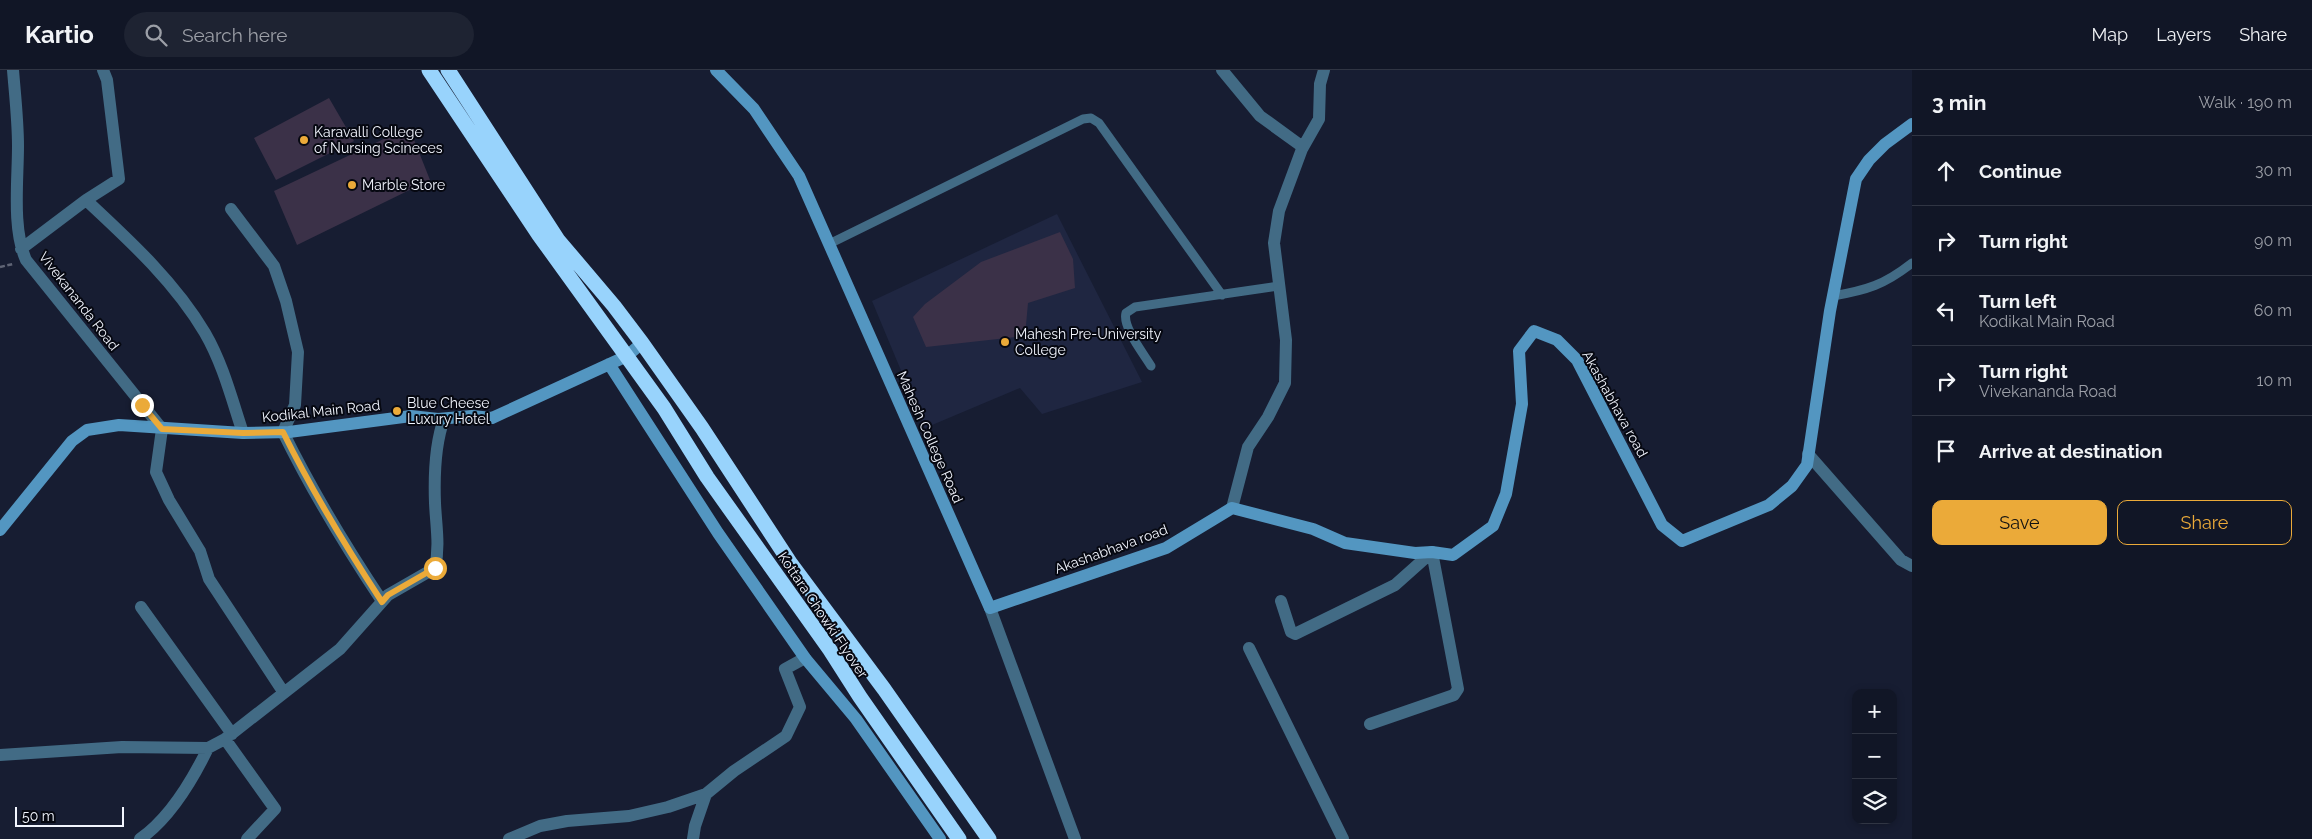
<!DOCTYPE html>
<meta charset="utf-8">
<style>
body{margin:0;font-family:Raleway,sans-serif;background:#1e2332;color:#f1f3f6}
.controls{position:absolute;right:15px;bottom:15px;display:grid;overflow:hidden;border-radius:10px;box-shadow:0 2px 8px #0003}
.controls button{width:45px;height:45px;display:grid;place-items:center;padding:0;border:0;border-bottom:1px solid #303543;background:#111626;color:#f1f3f6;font:25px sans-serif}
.scale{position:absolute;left:15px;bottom:12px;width:109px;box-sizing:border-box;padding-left:5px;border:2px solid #f2f5fe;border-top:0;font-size:14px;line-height:18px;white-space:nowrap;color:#f2f5fe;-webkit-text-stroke:4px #060811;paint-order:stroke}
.stop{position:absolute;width:15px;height:15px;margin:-11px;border:4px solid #ebaa39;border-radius:50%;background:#fff}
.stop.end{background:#ebaa39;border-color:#fff;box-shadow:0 1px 5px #0008}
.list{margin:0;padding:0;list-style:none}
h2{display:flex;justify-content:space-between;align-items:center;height:65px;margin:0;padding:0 20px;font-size:21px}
h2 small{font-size:16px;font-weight:400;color:#9c9fa7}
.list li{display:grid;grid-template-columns:32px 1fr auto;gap:15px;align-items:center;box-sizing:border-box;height:70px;padding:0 20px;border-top:1px solid #303543}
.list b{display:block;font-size:19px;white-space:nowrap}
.list p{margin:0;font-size:16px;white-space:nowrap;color:#9c9fa7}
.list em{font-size:16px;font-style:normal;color:#9c9fa7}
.actions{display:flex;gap:10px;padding:15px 20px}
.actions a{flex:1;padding:11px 0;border:1px solid #ebaa39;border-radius:10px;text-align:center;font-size:18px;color:#ebaa39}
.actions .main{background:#ebaa39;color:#111}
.icon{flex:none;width:28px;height:28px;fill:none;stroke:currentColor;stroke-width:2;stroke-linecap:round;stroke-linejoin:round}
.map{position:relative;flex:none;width:1912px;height:769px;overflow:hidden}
header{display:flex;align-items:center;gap:30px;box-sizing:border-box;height:70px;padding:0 25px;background:#111626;border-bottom:1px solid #303543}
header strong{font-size:24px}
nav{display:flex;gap:28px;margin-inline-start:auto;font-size:18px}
.search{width:350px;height:45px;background:#1e2332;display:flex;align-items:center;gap:12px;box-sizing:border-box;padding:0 18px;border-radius:28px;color:#9c9fa7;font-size:19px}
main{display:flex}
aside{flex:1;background:#111626}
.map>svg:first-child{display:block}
.built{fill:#1f2641}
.building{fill:#3b3148}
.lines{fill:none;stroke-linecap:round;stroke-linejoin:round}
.path{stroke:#5f6475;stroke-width:2.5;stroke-dasharray:5 2.5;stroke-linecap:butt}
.lane{stroke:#426b85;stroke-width:9}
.street{stroke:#426b85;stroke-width:12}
.secondary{stroke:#5396c1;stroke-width:12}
.highway{stroke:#98d3fc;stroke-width:15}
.route{stroke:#ebaa39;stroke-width:6}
.poi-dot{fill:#ebaa39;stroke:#060811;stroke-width:2}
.labels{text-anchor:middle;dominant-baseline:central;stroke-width:4;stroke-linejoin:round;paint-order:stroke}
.poi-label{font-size:14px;fill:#f2f5fe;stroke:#060811;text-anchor:start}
.street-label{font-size:14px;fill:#f2f5fe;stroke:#060811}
</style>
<header>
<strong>Kartio</strong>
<div class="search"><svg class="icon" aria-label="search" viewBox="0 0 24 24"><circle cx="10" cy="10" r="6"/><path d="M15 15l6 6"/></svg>Search here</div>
<nav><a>Map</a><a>Layers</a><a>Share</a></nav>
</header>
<main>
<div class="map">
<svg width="1912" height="769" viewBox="0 0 1912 769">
<rect width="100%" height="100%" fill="#171d32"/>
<path class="built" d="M1057 144 1142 312 1042 344 1020 318 925 358 872 231Z"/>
<path class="building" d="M329 28 354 71 276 110 254 68Z
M409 57 430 110 297 175 274 121Z
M1060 162 1073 189 1075 218 1028 233 1025 266 926 277 913 247 925 234 981 192Z"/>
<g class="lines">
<path class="path" d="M0 197 13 194"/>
<path class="lane" d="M829 174 1083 49 1091 48 1099 53 1222 225
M1833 226C1867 220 1884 215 1912 193
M1151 296C1144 284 1122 257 1126 243L1135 237 1279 216"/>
<path class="street" d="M13 0C15 25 18 51 18 76 18 111 12 159 26 190L162 359 156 402 169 430 200 481 209 509 284 623
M1222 0 1260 46 1300 75 1302 79 1279 141 1274 173 1286 270 1285 313 1268 347 1248 377 1232 438
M1302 79 1319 49 1320 14 1324 0
M86 130C129 170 175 212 205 263 223 294 232 330 243 363
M231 139 274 196 286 231 298 282 295 335 283 362C312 421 346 477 382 531
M21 179 86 130 119 109 107 10 103 0
M1808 384 1901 490 1912 496
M1281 531 1291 562 1295 564 1395 515 1432 482
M141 537 232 664
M990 538 1075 769
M1249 578 1343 769
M1370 654 1454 625 1458 619 1432 482
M225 669 340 579 388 525 435 498C440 475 436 456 435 433 434 406 435 374 444 349
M0 685 122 677 208 678 225 669 275 739 247 769
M140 769C170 748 192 711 208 678
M509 769 540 756 567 751 629 746 668 737 706 724
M693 769 695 756 706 724 734 701 786 666 800 637 785 599 805 588"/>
<path class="secondary" d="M716 0 754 39 799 106 990 538 1166 478 1232 438 1313 459 1345 473 1415 483 1432 482 1453 485 1493 456 1506 424 1522 334 1519 281 1534 261 1557 270 1577 290 1662 455 1682 471 1769 435 1792 416 1807 395 1830 241 1856 109 1869 90 1885 74 1912 54
M609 294 718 463 805 588 856 649 940 769
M0 460 72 371 87 360 119 355 243 363 289 362 411 346 438 349 472 346 492 348 627 286 642 273"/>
<path class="highway" d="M429 0 539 165 664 338 707 407 830 580 860 627 959 769
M448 0 558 170 614 236 642 273 702 358 791 494 884 619 989 769"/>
</g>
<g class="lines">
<path class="route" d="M142 335 162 359 243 363 283 362C312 421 346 477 382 532L388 525 435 498"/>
</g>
<g class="poi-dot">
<circle cx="304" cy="70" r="5"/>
<circle cx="352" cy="115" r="5"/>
<circle cx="1005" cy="272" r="5"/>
<circle cx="397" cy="341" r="5"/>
</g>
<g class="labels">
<g class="poi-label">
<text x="314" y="62">Karavalli College<tspan x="314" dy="16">of Nursing Scineces</tspan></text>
<text x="362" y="115">Marble Store</text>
<text x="1015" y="264">Mahesh Pre-University<tspan x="1015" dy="16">College</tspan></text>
<text x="407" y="333">Blue Cheese<tspan x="407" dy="16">Luxury Hotel</tspan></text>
</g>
<g class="street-label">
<text transform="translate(79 231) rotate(52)">Vivekananda Road</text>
<text transform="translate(1615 334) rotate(61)">Akashabhava road</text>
<text transform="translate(321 341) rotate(-6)">Kodikal Main Road</text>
<text transform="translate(930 367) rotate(66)">Mahesh College Road</text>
<text transform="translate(1111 479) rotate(-20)">Akashabhava road</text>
<text transform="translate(823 545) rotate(56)">Kottara Chowki Flyover</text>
</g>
</g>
</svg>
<div class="controls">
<button>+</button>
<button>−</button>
<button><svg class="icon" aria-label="layers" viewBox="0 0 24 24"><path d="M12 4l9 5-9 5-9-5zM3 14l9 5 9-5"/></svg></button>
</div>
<div class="scale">50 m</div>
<div class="stop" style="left:435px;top:498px"></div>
<div class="stop end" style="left:142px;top:335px"></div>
</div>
<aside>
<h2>3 min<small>Walk · 190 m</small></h2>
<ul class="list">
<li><svg class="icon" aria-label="ahead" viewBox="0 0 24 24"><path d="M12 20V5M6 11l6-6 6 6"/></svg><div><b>Continue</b></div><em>30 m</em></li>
<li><svg class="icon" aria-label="right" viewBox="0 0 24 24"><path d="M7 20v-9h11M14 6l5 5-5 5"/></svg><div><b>Turn right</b></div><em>90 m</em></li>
<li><svg class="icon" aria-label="left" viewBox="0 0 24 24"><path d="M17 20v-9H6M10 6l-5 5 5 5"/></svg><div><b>Turn left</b><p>Kodikal Main Road</p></div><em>60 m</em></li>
<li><svg class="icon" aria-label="right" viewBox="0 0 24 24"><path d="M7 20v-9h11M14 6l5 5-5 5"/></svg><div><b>Turn right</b><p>Vivekananda Road</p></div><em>10 m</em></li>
<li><svg class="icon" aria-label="arrive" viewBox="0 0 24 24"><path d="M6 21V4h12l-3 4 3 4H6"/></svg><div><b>Arrive at destination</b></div></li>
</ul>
<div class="actions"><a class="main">Save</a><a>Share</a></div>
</aside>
</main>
